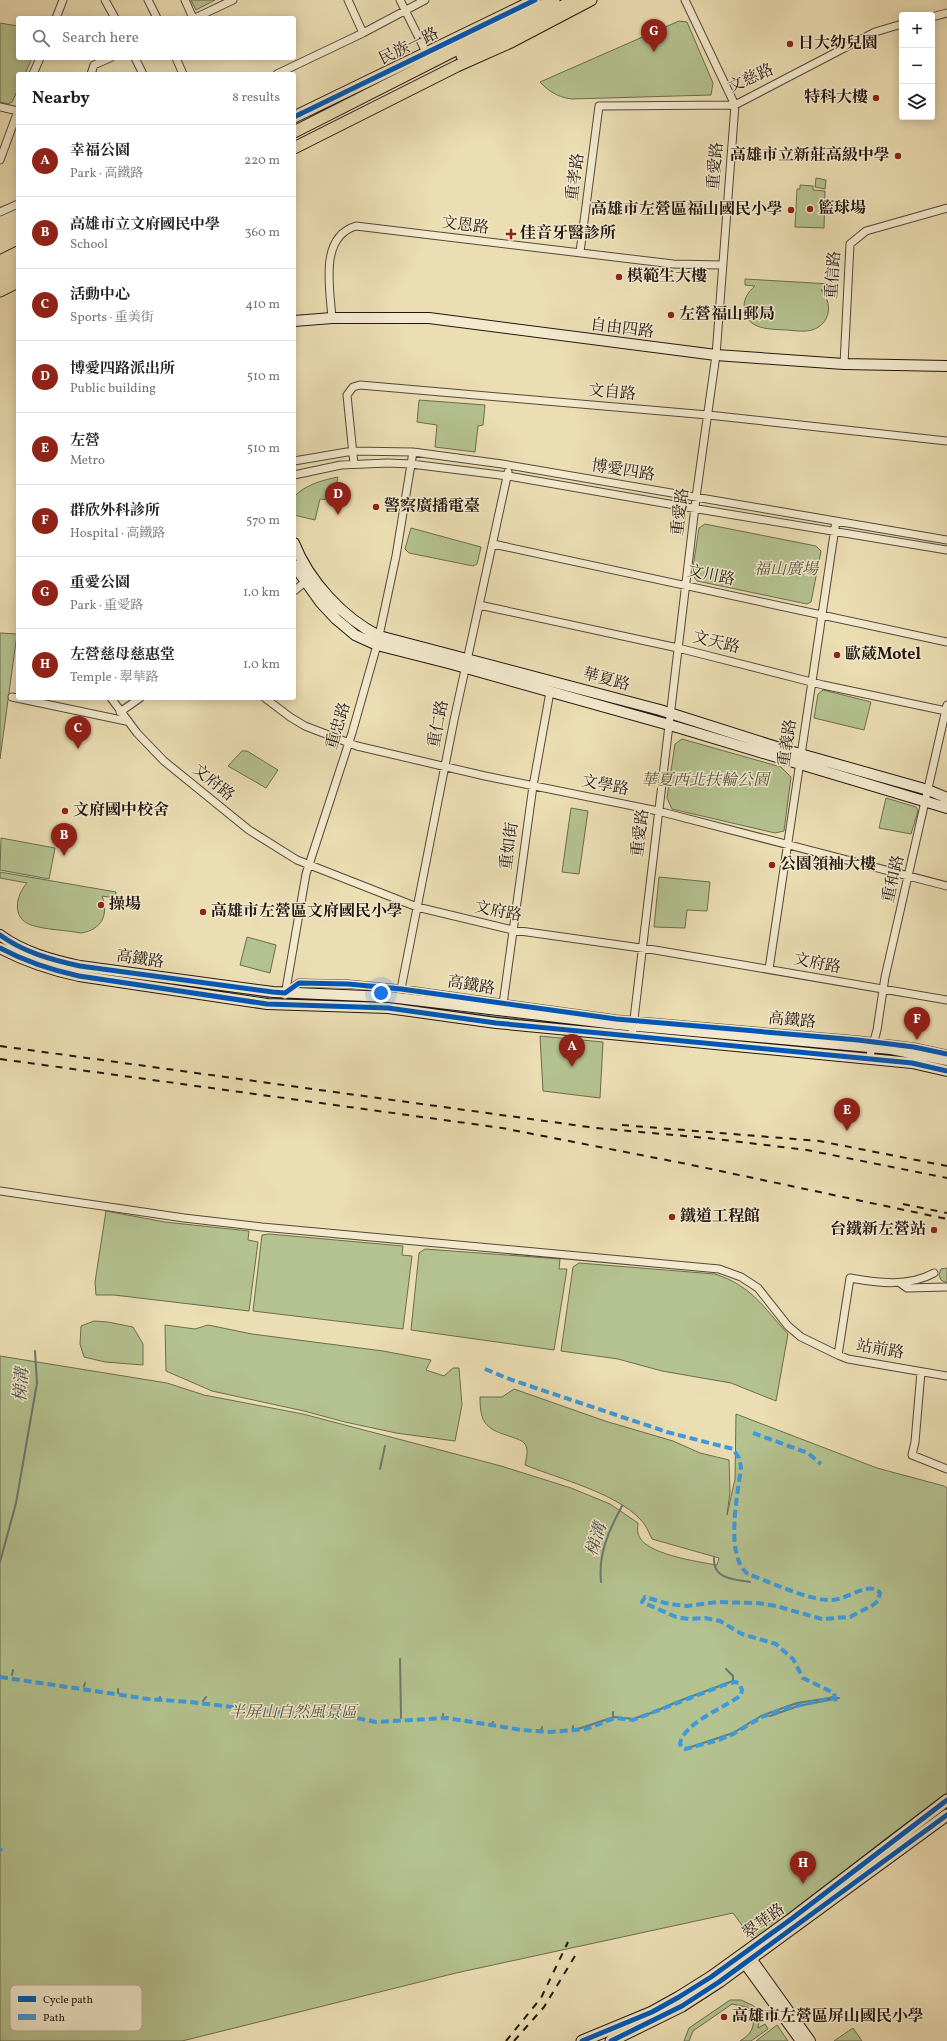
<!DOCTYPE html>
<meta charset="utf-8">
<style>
body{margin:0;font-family:Vollkorn,"Noto Serif TC",serif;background:#f6f6f6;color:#202124}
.controls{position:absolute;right:12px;top:12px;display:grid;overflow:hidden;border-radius:4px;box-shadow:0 2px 10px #0003}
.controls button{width:36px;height:36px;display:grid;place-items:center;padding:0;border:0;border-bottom:1px solid #e0e0e0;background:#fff;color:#202124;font:20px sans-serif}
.you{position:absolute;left:381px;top:993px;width:14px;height:14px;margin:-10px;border:3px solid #fff;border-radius:50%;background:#1a73e8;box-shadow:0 0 0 6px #1a73e833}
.badge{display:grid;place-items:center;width:26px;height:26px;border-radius:50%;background:#8f2418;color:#fff;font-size:13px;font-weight:700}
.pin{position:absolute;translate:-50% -33px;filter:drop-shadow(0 1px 2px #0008)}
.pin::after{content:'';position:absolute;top:21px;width:14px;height:12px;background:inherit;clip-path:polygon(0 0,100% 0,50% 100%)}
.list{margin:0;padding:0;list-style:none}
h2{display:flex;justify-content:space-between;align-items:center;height:52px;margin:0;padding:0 16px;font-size:17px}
h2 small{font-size:13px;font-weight:400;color:#757577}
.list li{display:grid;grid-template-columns:26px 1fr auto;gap:12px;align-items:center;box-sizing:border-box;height:72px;padding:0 16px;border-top:1px solid #e0e0e0}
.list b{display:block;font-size:15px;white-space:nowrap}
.list p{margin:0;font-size:13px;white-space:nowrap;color:#757577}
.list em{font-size:13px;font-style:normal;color:#757577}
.icon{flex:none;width:22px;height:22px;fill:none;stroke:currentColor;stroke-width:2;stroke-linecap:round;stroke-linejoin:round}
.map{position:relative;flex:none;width:947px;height:2041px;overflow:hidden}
.search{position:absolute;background:#fff;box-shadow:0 2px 10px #0003;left:16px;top:16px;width:280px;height:44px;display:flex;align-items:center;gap:10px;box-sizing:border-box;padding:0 14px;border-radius:4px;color:#757577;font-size:15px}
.panel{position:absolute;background:#fff;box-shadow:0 2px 10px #0003;left:16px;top:72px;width:280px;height:628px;border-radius:4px}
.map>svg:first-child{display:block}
.green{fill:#b4c28f;stroke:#6b6c50}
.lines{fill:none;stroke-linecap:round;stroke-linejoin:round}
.stream{stroke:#697971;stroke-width:2}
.street-casing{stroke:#544739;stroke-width:9}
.secondary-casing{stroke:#221510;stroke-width:12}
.primary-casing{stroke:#221510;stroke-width:13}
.street{stroke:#f3eace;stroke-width:7}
.secondary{stroke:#f3eace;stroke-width:10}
.primary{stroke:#ecdeb3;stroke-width:11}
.rail{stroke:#221510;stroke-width:2;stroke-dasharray:7 7;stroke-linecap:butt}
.quiet{stroke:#3c9ade;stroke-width:4;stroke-dasharray:8 4;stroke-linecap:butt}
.cycleway-casing{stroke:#f3eace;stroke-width:8}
.cycleway{stroke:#0057b8;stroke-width:5}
.poi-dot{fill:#8f2418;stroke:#f3eace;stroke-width:1.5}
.labels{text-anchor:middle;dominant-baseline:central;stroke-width:3;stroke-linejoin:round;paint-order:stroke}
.poi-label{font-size:16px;font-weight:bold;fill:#221510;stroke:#f3eace;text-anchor:start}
.street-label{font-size:16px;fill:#221510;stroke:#f3eace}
.park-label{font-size:16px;font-style:italic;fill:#55523c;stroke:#f3eace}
.water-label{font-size:17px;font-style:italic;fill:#4c4f48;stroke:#f3eace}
.key{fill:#f3eace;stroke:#b4aa95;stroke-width:1}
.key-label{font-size:11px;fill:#221510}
</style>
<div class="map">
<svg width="947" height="2041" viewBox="0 0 947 2041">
<rect width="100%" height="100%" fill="#ecdeb3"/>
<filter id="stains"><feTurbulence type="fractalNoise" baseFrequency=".005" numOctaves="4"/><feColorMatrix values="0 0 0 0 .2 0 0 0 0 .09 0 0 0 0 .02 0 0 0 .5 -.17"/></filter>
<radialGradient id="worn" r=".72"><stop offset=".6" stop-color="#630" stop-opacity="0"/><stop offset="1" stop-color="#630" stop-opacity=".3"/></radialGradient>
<path class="green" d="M191 0H215L196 10Z
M679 21 687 22 713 83 711 95 571 99C558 97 548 91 540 82Z
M0 23 18 26V58H32L25 74H18V89L12 102 8 104 0 102Z
M816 178 826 180 825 189 815 187Z
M800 185 813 186V190L825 191 824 228 795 227 797 189H800Z
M745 279 831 284 830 290H821C833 303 831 324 812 330 805 332 796 331 788 330 771 329 746 331 744 307 744 298 748 292 755 286L745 285Z
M419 400 485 405 483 425 478 426 475 452 435 447 437 425 417 422Z
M338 477 333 500 320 499 315 520 294 515V497C304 485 323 480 338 477Z
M705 524 816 546 821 551 811 602 807 604 697 581 692 574 699 528Z
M411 528 481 547 477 564 473 566 409 553 405 549Z
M0 633 17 634 0 759Z
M823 690 871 702 864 730 814 718 818 694Z
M682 739 781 767 791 777 784 831 775 833 672 809 667 798 675 744Z
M242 751H247L278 770 266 788 228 766Z
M886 798 916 807 918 811 911 834 879 828Z
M571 808 588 811 579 874 562 872Z
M1 838 55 848 49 879 0 870Z
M0 872 116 892 115 898 102 896C109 914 102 930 81 933 66 930 46 930 31 925 11 918 16 895 27 883L0 878Z
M659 877 710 882 707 911 687 910 685 928 654 927Z
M247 937 276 945 270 973 240 965Z
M540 1036 603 1042 600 1098 543 1091Z
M106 1211 165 1222 249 1231 248 1240 258 1242 249 1311 114 1295H96L95 1282Z
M269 1234 403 1246 402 1255 412 1256 403 1329 253 1311 262 1235Z
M425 1249 560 1259 559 1269H567L554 1350 411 1330 419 1253Z
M579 1263 715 1274C752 1286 763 1307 788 1334L776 1401 731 1383 662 1371 618 1359 561 1351 573 1267Z
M947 1268V1283L941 1280 939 1275 941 1269Z
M94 1321 108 1322 133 1327 143 1344V1365L105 1362 84 1357 80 1344 81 1326Z
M165 1325 195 1329 208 1325 252 1334 383 1351 431 1360 426 1370 444 1376 453 1368H459L462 1405 455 1441 396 1433 345 1422 304 1411 212 1391 166 1371Z
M0 1356 167 1383 204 1395 303 1414 501 1466 571 1488 610 1504 638 1523C638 1526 637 1530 638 1533 641 1554 700 1562 717 1565L719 1558 652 1539C649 1533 646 1525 641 1520 616 1493 560 1479 525 1465 526 1459 529 1450 525 1444 522 1440 517 1439 512 1437 486 1429 480 1424 480 1397H502L514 1389 605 1421 673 1441 700 1453 729 1460 730 1492 727 1515 735 1479 736 1414 877 1468 944 1486 947 1488V1793L885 1839 758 1941 750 1936 733 1913 456 1973 182 2041H0Z
M730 2000H741L754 2006 760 2016 758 2028 765 2024 768 2029 751 2041H740C751 2034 755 2028 753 2015L747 2007 732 2004 693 2031 689 2041H684L689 2028Z
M777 2025 788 2041H756Z
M853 2028 862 2041H834Z"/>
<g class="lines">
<path class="stream" d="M149 980 224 991
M237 992 268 997
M304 1000H353
M367 1001 496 1017 597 1027
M842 1050H851
M380 1469 385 1446
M714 1558C713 1579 733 1579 750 1582
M0 1562 16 1503 37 1383 35 1351
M601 1582C598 1554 609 1530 622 1506
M400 1659 401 1718
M12 1675 13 1670
M84 1686 85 1683
M118 1693V1689
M837 1698H839
M160 1699V1697
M203 1701 206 1697
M252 1707 253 1704
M300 1711V1708
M613 1712V1717
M348 1716V1713
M770 1716 798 1706 834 1699
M443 1717V1714
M492 1724 493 1722
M573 1730V1726
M575 1730 614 1717 633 1719 654 1712 679 1701 733 1681V1676L726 1669
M541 1731 542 1727
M691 1747 733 1733 761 1716 783 1708 797 1703 830 1698"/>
<defs>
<path id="street" d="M105 0 115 18
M148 0 157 18
M185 0 193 18
M348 0 363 33
M400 0 428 56
M932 17 947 13
M56 18 63 0
M195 18 233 0
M135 58 143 74
M176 58 183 74
M33 74 40 58
M91 74 94 65 110 58
M277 74 363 33 425 0
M0 107 18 111
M0 160 18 111
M0 212 18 204
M580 252 599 106 735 105 875 32 902 24
M332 318C330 288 319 237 356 226L673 264 722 265
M844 364 850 244 866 231 947 208
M294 461 353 451 413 452 502 464 947 540
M354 464 347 395 353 387 360 385 708 415 947 441
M294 475 341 465 388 463 411 464 508 476 686 507 947 550
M493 544 947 642
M294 591 305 582
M479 605 678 648 823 685 946 711
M12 697 126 721
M111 698 137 733 164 761 249 830 297 860 417 907 513 930 655 950 947 1000
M265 698 290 717 305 726 357 746 485 776 658 811 947 886
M120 712 140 698
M769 969 836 521
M401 989 454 720 508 472
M285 993 299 983 348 984 401 989 616 1019 858 1040 914 1047 947 1054
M285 995 306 874 352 733 377 645 396 556 413 452
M503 1004 533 786 550 692
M632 1036 697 490 716 355 735 105 685 0
M869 1059 877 1030 885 977 947 705
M0 1191 184 1218 262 1227 719 1269 741 1277 758 1288 788 1326 801 1337 838 1355
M934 1273C909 1287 878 1283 850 1278L838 1355 848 1359 947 1376
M900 1283 907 1288 947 1287
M921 1372 915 1442 912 1455 947 1469"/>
<path id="secondary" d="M294 321 332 318H429L716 355 844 364 947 366
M294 543C309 581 343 618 379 636L660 710 786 750 928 790 947 798
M294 565 321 603 336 619 355 635 377 645 452 664 680 728 947 808
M0 935C23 952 52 960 80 966L273 992 389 997 616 1024 891 1049 947 1060
M0 948C26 962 51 970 79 976L267 1004 388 1008 496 1023 912 1063 947 1071
M747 1953 810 2041
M741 1958 801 2041"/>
<path id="primary" d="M462 56 507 35 574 0
M294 117 535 0
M294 132 554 0
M294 148 457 66 511 42 591 0
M0 261 18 252
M0 272 18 263
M0 281 18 273
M0 291 18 282
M582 2041 652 2012 679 1997 711 1977 790 1920 947 1800
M611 2041 682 2006 719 1982 947 1815"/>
</defs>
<use href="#street" class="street-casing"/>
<use href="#secondary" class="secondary-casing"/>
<use href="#primary" class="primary-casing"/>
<use href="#street" class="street"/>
<use href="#secondary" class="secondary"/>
<use href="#primary" class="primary"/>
<path class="rail" d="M0 1046 596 1128 707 1138 807 1150 947 1178
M0 1059 502 1128 687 1164 947 1219
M622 1125 819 1141 947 1166
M903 1204 947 1213
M506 2041 541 1998 568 1942
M514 2041 544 2007 578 1951"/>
<path class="quiet" d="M485 1369 512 1380 667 1432 733 1449 739 1458 741 1467C738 1494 724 1556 748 1574 770 1582 810 1601 831 1600 847 1600 869 1580 880 1593L878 1601 873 1605 850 1617 822 1619 776 1606 757 1603 717 1602 687 1606 669 1604 645 1597 642 1602 676 1617 689 1619 705 1618 720 1621 742 1634 776 1644 793 1659 803 1678 834 1693 836 1702
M753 1433 808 1453 821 1464
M0 1677 148 1699 190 1702 276 1712 300 1713 327 1717H352L376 1722 447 1718 522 1730 550 1732 586 1729 615 1718 633 1720 724 1685 735 1682 739 1683 742 1690 741 1695C725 1708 684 1722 680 1744L682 1748 685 1749 719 1740 733 1734 762 1717 783 1709 836 1697
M0 1851 1 1848"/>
<defs>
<path id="cycleway" d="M294 117 535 0
M0 935C23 952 52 960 80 966L273 992 285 993 299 983 348 984 401 989 616 1019 858 1040 914 1047 947 1054
M0 948C26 962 51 970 79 976L267 1004 388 1008 496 1023 912 1063 947 1071
M582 2041 652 2012 679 1997 711 1977 790 1920 947 1800
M611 2041 682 2006 719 1982 947 1815"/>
</defs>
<use href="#cycleway" class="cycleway-casing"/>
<use href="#cycleway" class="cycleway"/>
</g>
<g class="poi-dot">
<circle cx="790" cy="44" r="4"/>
<circle cx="876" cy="98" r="4"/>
<circle cx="898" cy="156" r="4"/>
<circle cx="810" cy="209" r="4"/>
<circle cx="791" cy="210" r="4"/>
<path d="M509 228h4v4h4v4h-4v4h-4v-4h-4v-4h4z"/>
<circle cx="619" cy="277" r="4"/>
<circle cx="671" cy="315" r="4"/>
<circle cx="376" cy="507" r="4"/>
<circle cx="837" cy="655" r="4"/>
<circle cx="65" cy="811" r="4"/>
<circle cx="772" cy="865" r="4"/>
<circle cx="101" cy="905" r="4"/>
<circle cx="203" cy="912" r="4"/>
<circle cx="672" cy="1217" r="4"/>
<circle cx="934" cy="1230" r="4"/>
<circle cx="724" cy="2017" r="4"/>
</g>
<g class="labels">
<g class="poi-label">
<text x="798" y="44">日大幼兒園</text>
<text x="868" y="98" text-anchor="end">特科大樓</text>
<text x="890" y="156" text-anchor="end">高雄市立新莊高級中學</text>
<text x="818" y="209">籃球場</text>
<text x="783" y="210" text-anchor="end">高雄市左營區福山國民小學</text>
<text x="520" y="234">佳音牙醫診所</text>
<text x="627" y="277">模範生大樓</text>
<text x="679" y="315">左營福山郵局</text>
<text x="384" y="507">警察廣播電臺</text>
<text x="845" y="655">歐葳Motel</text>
<text x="73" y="811">文府國中校舍</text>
<text x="780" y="865">公園領袖大樓</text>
<text x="109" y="905">操場</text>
<text x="211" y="912">高雄市左營區文府國民小學</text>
<text x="680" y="1217">鐵道工程館</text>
<text x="926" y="1230" text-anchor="end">台鐵新左營站</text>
<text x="732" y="2017">高雄市左營區屏山國民小學</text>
</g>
<g class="street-label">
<text transform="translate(409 47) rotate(-26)">民族一路</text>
<text transform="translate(751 79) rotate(-24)">文慈路</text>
<text transform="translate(716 166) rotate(-85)">重愛路</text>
<text transform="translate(576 177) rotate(-82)">重孝路</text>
<text transform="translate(465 226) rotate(7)">文恩路</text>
<text transform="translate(834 275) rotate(-86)">重信路</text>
<text transform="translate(622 329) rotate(7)">自由四路</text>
<text transform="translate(612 393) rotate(5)">文自路</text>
<text transform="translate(623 471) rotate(9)">博愛四路</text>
<text transform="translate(681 512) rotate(-83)">重愛路</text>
<text transform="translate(711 576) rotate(12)">文川路</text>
<text transform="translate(716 643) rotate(14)">文天路</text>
<text transform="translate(606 680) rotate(15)">華夏路</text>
<text transform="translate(439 724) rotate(-79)">重仁路</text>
<text transform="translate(339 726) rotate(-73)">重忠路</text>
<text transform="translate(788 743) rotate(-81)">重義路</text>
<text transform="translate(213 783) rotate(39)">文府路</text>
<text transform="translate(605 786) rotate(11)">文學路</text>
<text transform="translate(641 833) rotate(-83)">重愛路</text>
<text transform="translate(510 846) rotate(-82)">重如街</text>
<text transform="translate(894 879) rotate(-77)">重和路</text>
<text transform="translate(498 912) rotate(11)">文府路</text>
<text transform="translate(140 960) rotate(8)">高鐵路</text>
<text transform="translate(817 964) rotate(11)">文府路</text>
<text transform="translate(471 986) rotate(9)">高鐵路</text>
<text transform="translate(792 1021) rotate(5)">高鐵路</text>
<text transform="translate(880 1350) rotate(10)">站前路</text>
<text transform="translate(764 1922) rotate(-36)">翠華路</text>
</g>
<g class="park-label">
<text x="786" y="570">福山廣場</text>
<text x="705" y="781">華夏西北扶輪公園</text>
<text x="293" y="1713">半屏山自然風景區</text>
</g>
<g class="water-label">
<text transform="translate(22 1385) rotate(-86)">梯溝</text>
<text transform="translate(597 1540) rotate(-73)">梯溝</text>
</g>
</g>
<rect x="10" y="1985" width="132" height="46" rx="6" class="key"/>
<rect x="18" y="1996" width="18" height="6" fill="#0057b8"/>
<rect x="18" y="2014" width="18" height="6" fill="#3c9ade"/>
<g class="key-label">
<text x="43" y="2003">Cycle path</text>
<text x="43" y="2021">Path</text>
</g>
<rect width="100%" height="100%" filter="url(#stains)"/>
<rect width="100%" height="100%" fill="url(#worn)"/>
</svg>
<div class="controls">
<button>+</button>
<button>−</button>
<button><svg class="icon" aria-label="layers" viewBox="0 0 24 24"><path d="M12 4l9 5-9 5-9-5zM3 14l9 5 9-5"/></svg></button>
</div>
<div class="you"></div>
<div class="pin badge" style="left:572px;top:1067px">A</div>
<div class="pin badge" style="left:64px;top:856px">B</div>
<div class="pin badge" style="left:78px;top:749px">C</div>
<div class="pin badge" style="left:338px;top:515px">D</div>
<div class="pin badge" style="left:847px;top:1131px">E</div>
<div class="pin badge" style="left:917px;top:1040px">F</div>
<div class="pin badge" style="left:654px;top:52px">G</div>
<div class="pin badge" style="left:803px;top:1884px">H</div>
<div class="search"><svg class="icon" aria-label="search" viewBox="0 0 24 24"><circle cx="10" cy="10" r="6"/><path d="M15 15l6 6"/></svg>Search here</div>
<section class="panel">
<h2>Nearby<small>8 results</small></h2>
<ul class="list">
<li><span class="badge">A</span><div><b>幸福公園</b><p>Park · 高鐵路</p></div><em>220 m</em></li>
<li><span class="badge">B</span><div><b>高雄市立文府國民中學</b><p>School</p></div><em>360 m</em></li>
<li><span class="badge">C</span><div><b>活動中心</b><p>Sports · 重美街</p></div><em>410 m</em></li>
<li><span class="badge">D</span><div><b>博愛四路派出所</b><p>Public building</p></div><em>510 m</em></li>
<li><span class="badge">E</span><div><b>左營</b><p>Metro</p></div><em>510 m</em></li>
<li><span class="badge">F</span><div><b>群欣外科診所</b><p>Hospital · 高鐵路</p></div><em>570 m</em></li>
<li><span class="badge">G</span><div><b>重愛公園</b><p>Park · 重愛路</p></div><em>1.0 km</em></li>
<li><span class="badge">H</span><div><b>左營慈母慈惠堂</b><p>Temple · 翠華路</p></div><em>1.0 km</em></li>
</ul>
</section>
</div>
